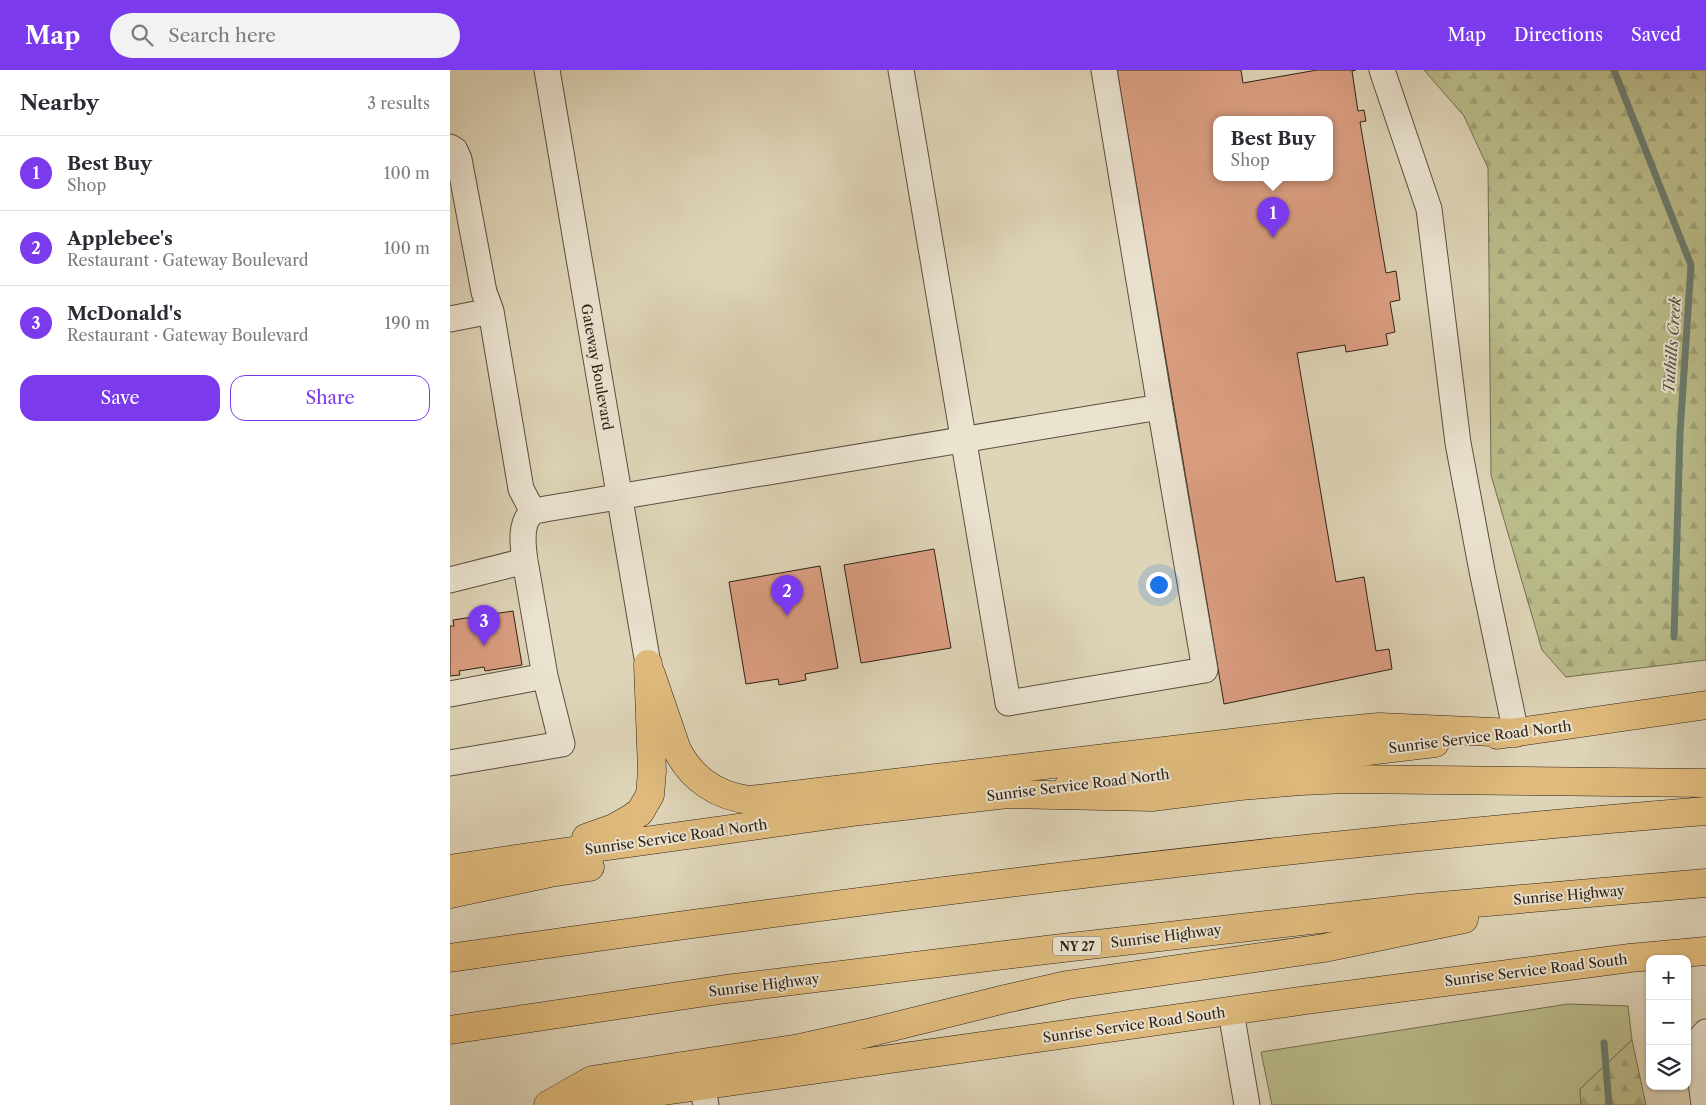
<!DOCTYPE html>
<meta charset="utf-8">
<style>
body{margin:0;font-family:"Libre Caslon Text",serif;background:#f2f2f3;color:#2b2b33}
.controls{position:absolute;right:15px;bottom:15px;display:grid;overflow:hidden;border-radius:10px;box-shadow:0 1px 4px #0004}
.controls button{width:45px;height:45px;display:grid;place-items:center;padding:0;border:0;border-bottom:1px solid #e1e1e2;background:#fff;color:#2b2b33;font:25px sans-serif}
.you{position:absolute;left:708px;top:514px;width:18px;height:18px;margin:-12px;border:4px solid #fff;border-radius:50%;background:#1a73e8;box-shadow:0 0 0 8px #1a73e833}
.badge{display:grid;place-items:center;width:32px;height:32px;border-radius:50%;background:#7c3aed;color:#fff;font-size:16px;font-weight:700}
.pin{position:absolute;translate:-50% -41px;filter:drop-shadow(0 1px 2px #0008)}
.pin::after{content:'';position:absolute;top:26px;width:18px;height:15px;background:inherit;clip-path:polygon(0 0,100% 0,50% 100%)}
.popup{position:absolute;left:763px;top:46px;width:120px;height:65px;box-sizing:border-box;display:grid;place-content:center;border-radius:10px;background:#fff;filter:drop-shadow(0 1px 4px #0005);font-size:16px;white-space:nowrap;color:#7c7c81}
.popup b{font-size:19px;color:#2b2b33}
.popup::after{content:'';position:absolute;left:50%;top:100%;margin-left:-10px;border:10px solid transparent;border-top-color:#fff}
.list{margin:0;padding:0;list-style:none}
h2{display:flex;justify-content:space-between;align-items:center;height:65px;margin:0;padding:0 20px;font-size:21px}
h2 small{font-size:16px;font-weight:400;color:#7c7c81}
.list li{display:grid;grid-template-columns:32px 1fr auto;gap:15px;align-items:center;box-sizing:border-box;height:75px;padding:0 20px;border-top:1px solid #e1e1e2}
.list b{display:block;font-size:19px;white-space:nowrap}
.list p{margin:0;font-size:16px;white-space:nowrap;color:#7c7c81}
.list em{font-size:16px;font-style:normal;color:#7c7c81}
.actions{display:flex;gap:10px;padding:15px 20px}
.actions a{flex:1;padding:11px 0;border:1px solid #7c3aed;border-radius:15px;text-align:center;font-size:18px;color:#7c3aed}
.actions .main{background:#7c3aed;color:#fff}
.icon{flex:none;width:28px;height:28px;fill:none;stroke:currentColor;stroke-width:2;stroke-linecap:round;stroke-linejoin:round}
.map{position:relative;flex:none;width:1256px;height:1035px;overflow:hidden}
header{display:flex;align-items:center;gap:30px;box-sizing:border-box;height:70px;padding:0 25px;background:#7c3aed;color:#fff}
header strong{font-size:24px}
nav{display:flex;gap:28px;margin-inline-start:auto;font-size:18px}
.search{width:350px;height:45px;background:#f2f2f3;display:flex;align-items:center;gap:12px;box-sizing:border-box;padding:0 18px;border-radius:28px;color:#7c7c81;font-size:19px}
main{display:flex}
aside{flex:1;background:#fff}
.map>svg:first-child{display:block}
.green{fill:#b9bb89;stroke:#746e50}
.forest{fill:url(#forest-firs);stroke:#746e50}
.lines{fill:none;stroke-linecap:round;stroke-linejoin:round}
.stream{stroke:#6c7c6e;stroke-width:7}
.building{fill:#db9e81;stroke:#2f2116;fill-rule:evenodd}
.minor-casing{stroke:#5b4e3e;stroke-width:27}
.major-casing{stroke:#2f2116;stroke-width:29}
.highway-casing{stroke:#2f2116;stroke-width:29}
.minor{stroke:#eae3d0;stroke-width:25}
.major{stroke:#dfba7c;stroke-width:28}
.highway{stroke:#dfba7c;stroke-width:28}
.labels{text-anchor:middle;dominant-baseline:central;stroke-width:4;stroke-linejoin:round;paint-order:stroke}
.shield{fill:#eae3d0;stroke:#675b4e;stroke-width:1}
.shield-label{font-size:12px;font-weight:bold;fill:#2f2116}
.street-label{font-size:14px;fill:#2f2116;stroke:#eae3d0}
.water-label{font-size:15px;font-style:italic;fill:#4d4f42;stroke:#eae3d0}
</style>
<header>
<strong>Map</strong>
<div class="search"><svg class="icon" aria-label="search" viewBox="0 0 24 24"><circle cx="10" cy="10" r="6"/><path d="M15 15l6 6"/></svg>Search here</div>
<nav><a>Map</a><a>Directions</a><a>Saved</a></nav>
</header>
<main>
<aside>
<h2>Nearby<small>3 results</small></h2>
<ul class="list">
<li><span class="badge">1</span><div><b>Best Buy</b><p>Shop</p></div><em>100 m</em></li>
<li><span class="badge">2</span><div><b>Applebee's</b><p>Restaurant · Gateway Boulevard</p></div><em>100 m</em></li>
<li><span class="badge">3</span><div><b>McDonald's</b><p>Restaurant · Gateway Boulevard</p></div><em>190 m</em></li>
</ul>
<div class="actions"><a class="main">Save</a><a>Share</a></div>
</aside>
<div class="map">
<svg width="1256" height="1035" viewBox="0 0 1256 1035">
<defs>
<pattern id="forest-firs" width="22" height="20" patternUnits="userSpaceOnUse" patternTransform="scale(1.25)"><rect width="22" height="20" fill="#b9bb89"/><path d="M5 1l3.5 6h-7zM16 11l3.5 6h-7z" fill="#9fa076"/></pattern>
</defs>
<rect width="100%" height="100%" fill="#ded4b7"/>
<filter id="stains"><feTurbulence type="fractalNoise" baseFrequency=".004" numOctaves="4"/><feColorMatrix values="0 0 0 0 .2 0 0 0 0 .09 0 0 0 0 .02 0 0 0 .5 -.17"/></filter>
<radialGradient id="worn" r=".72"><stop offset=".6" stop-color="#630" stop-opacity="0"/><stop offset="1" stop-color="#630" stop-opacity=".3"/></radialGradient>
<path class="green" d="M1118 934 1178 936 1182 970 1130 1019 1131 1035H822L811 982Z"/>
<path class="forest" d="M974 0H1256V590L1116 607 1092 580 1041 405 1038 98 1014 46Z
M1182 970 1196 1035H1131L1130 1019Z"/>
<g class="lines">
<path class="stream" d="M1164 0 1241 195 1230 363 1224 567
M1154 973 1159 1035"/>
</g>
<path class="building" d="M667 0H791L793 13 867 0H906L902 1 908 41 914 40 916 51 910 52 936 203 946 201 950 230 940 232 945 262 936 264 938 275 896 282 895 275 847 283 886 512 914 507 926 581 939 579 942 599 774 634ZM767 49H879V107H767Z
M484 479 501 578 411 593 394 495Z
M370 496 388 598 355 604 356 610 329 615 328 609 296 614 279 512Z
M63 541 72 595 35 601 34 597 9 601 10 605 0 606V556H4L3 550Z"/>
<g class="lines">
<defs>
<path id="minor" d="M97 0 198 594
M451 0 558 633 755 600 710 337 654 0
M932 0 979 139 1008 373 1032 501 1066 663
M0 77 5 80 9 89 34 222 41 241 71 419 83 442
M0 249 41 241
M0 510 75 491
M0 624 95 606
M0 693 112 674 95 606 75 491C73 477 69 452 83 442 86 440 92 440 95 439L710 337
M781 942 797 1035
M252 1015 256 1035
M1254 1035 1246 973 1256 962"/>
<path id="major" d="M201 604 227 680C242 709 267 726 300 730L866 663 929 657 1066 663
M1047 665 1256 635
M618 717 985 673
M114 1035 857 930 1180 888 1256 881"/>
<path id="highway" d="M136 768 164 758 180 749 190 742 200 725 202 701 198 594
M0 799 79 787 410 741 557 724 702 727 790 716 851 711 895 709 1256 713
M0 824 100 803 140 797
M0 888C417 828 836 775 1256 741
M0 960 276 919 621 877 968 838 1256 813
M98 1035 142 1010 350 978 418 963 555 929 617 915 874 878 1014 849"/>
</defs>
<use href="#minor" class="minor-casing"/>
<use href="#major" class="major-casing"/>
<use href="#highway" class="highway-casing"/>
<use href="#minor" class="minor"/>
<use href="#major" class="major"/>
<use href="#highway" class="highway"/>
</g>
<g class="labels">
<rect class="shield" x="603" y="866.5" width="48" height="19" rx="4"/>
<g class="shield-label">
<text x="627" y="876">NY 27</text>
</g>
<g class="street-label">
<text transform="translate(147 297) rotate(80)">Gateway Boulevard</text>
<text transform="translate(1030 667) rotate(-7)">Sunrise Service Road North</text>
<text transform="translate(628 715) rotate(-7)">Sunrise Service Road North</text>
<text transform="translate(226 767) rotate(-8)">Sunrise Service Road North</text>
<text transform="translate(1119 825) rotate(-5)">Sunrise Highway</text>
<text transform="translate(716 866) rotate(-7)">Sunrise Highway</text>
<text transform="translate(1086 900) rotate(-7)">Sunrise Service Road South</text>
<text transform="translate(314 915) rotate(-7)">Sunrise Highway</text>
<text transform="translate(684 955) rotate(-8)">Sunrise Service Road South</text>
</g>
<g class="water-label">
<text transform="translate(1222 275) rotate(-86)">Tuthills Creek</text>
</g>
</g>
<rect width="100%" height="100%" filter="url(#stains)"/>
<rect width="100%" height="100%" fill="url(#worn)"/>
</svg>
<div class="controls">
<button>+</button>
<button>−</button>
<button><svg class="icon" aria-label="layers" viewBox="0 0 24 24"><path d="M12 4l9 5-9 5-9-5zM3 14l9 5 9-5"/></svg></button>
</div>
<div class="you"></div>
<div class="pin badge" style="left:823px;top:168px">1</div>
<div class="popup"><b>Best Buy</b>Shop</div>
<div class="pin badge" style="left:337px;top:546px">2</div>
<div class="pin badge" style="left:34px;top:576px">3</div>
</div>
</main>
